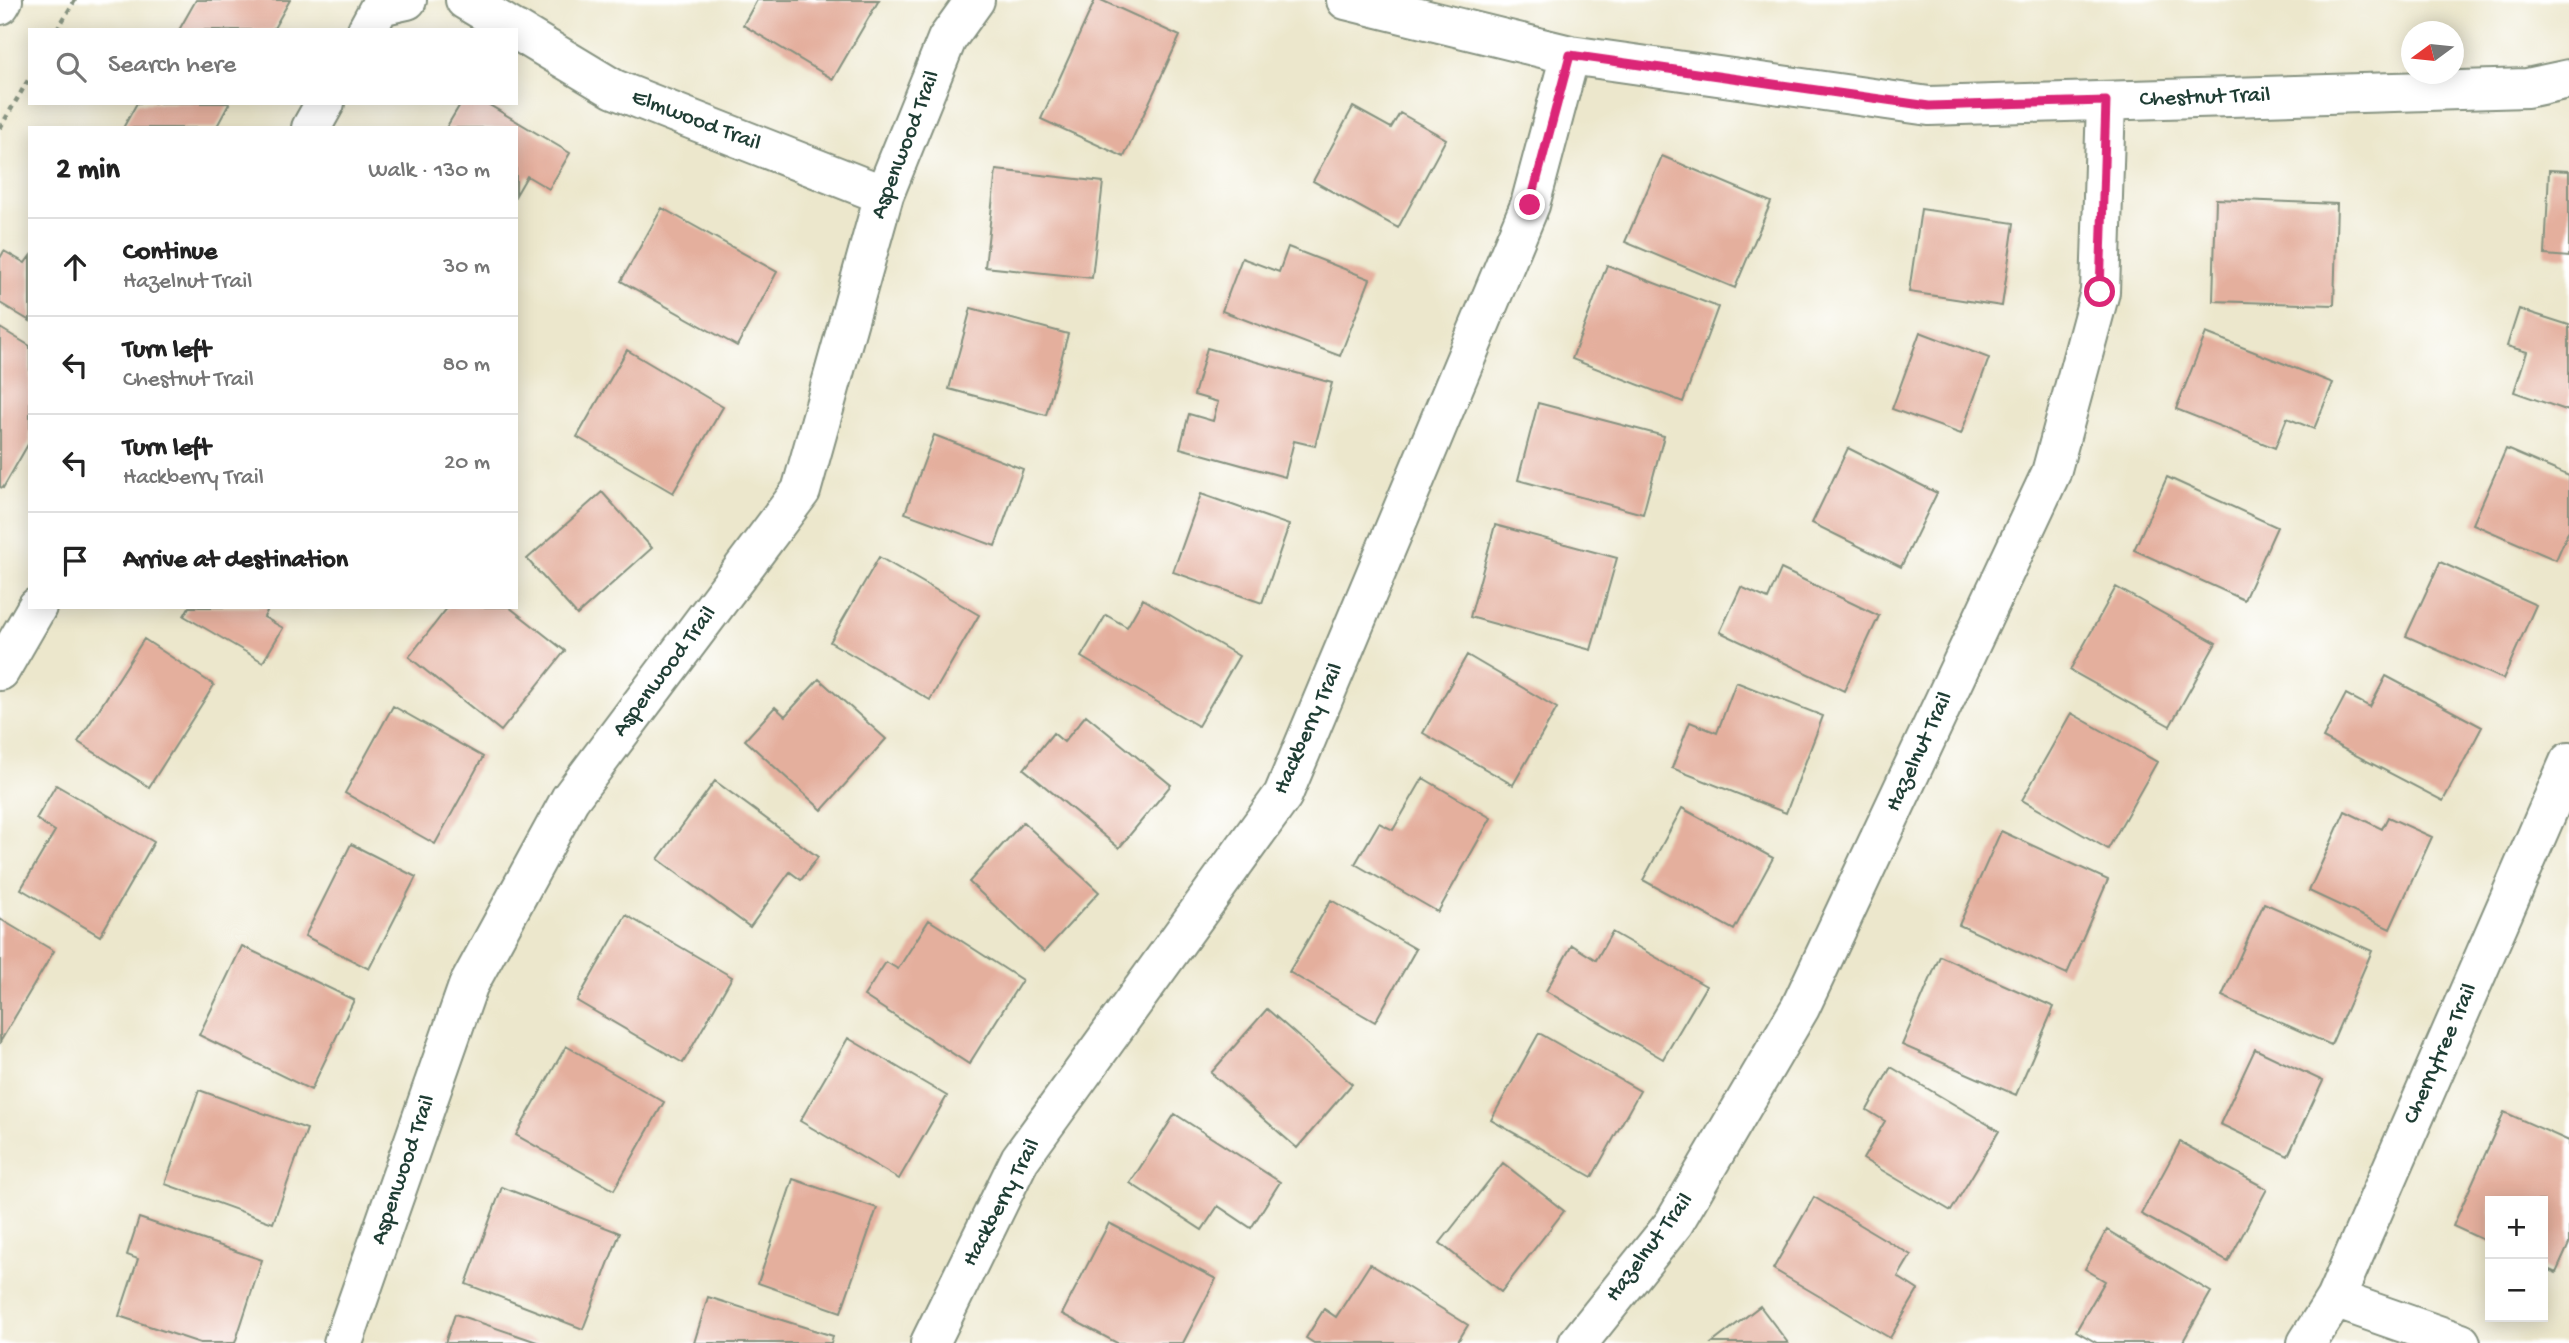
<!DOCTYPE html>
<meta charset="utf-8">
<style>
body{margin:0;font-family:"Gochi Hand",sans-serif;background:#f6f6f6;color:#222}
.controls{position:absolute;right:21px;bottom:21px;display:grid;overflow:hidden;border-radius:0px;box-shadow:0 4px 18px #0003}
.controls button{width:63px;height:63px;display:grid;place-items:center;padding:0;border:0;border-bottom:2px solid #e0e0e0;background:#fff;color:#222;font:35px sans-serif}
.compass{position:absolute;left:2401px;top:21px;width:63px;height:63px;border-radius:50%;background:#fff;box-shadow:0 4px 18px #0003;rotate:255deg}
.stop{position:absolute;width:21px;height:21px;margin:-16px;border:5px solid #db2777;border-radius:50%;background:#fff}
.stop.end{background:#db2777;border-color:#fff;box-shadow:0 2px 7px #0008}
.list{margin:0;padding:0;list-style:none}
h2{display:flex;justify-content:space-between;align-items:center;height:91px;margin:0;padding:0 28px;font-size:30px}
h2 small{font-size:23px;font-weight:400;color:#767676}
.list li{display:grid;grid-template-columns:46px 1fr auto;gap:21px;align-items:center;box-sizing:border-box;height:98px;padding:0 28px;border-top:2px solid #e0e0e0}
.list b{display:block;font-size:26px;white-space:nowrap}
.list p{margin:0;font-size:23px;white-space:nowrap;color:#767676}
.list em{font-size:23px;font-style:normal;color:#767676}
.icon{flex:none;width:38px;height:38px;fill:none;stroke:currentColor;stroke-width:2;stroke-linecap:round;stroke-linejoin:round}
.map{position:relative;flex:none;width:2569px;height:1343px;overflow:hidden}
.search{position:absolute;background:#fff;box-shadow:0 4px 18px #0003;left:28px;top:28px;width:490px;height:77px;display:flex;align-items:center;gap:18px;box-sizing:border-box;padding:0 24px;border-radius:0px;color:#767676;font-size:26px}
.panel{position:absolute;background:#fff;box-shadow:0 4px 18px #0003;left:28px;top:126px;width:490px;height:483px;border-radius:0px}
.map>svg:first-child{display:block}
.building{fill:#e4af9d}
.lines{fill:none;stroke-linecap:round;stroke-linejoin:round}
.minor-casing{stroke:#869280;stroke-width:42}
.major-casing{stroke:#869280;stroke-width:42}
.path{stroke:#869280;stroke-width:4.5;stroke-dasharray:5 5;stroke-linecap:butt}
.minor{stroke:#fff;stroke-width:38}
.major{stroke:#fff;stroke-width:38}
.route{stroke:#db2777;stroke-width:9}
.labels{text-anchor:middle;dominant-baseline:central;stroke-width:5;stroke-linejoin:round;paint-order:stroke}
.street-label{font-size:23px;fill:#1f3d34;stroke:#fff}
</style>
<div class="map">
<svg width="2569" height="1343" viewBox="0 0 2569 1343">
<rect width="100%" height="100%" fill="#fff"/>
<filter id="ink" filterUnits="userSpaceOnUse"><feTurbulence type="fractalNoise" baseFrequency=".0143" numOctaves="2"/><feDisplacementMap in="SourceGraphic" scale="14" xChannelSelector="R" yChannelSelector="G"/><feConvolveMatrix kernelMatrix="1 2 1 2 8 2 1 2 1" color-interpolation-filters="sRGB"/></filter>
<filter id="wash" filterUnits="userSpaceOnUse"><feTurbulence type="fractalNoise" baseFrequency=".00686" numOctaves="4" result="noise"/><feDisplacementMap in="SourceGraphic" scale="28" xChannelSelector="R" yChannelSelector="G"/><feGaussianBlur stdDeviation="1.57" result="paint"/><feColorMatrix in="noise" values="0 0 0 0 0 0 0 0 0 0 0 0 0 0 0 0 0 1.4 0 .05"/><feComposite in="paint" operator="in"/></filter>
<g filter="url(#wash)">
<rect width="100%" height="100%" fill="#ece7cc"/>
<g id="blocks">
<path class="building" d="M196 0H290L273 30H179Z
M757 0H879L833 79 743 25Z
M1095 0H1101L1180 36 1124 157 1041 119Z
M137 103H227L229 104 216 128H123Z
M461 103H486L570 153 549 189 527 176 516 195V128H446Z
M1353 107 1391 128 1400 113 1446 139 1398 228 1313 181Z
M1662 156 1771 202 1735 288 1625 242Z
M996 170 1103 182 1092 278 985 267Z
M2549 170 2569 171V257L2545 255Z
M2216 199 2337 204 2334 305 2213 301Z
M662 208 777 272 737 346 621 281Z
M1921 209 2014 223 2002 306 1909 292Z
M1288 247 1370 279 1340 356 1222 311 1242 258 1279 272Z
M4 251 25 263 30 256V321L0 303V258Z
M1607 265 1718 307 1683 402 1572 359Z
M971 308 1068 334 1046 415 949 389Z
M2519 309 2569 325V411L2514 392 2527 352 2507 346Z
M0 328 30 346V441L3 488 0 487Z
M1920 332 1989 358 1961 434 1892 409Z
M2206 333 2333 383 2314 429 2287 418 2275 448 2176 409Z
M1207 348 1332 383 1315 446 1294 441 1285 477 1180 448 1189 414 1213 421 1218 402 1194 395Z
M627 350 723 407 673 493 577 437Z
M1538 403 1664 436 1643 514 1518 480Z
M934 435 1023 469 995 546 905 513Z
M1848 448 1937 493 1901 567 1812 523Z
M2506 449 2569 476V530L2556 560 2473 524Z
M2167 477 2277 527 2244 600 2134 550Z
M602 492 652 548 577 615 527 559Z
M1201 494 1289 525 1262 603 1173 572Z
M1495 525 1617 558 1591 650 1470 617Z
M879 557 979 615 930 700 830 642Z
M2440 562 2536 605 2503 679 2406 636Z
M1781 569 1879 616 1844 691 1720 632 1741 587 1768 599Z
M2116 587 2216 643 2170 726 2070 670Z
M1143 599 1239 656 1198 726 1081 657 1106 615 1127 627Z
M189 607H269L264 617 283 628 263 662 184 616Z
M448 607H509L565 651 501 731 409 657Z
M144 639 214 685 149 787 78 742Z
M1467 655 1557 708 1513 785 1423 733Z
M2386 676 2482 727 2443 801 2323 738 2346 694 2370 707Z
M819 679 886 739 822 810 745 740 775 707 785 716Z
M1736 682 1823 716 1786 813 1672 768 1690 722 1717 733Z
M393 706 483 757 435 844 345 793Z
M2071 713 2157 762 2108 849 2022 800Z
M1086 715 1171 785 1119 848 1024 769 1053 733 1064 742Z
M1423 778 1491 818 1438 912 1355 864 1379 823 1393 830Z
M715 781 818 857 801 880 790 872 750 927 658 859Z
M56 785 154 842 100 936 21 889 55 831 36 819Z
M1682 808 1773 858 1734 930 1643 880Z
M2345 811 2382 829 2388 817 2432 837 2390 929 2309 891Z
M1023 822 1099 892 1044 952 969 882Z
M2001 831 2108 880 2067 974 1959 925Z
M351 844 416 877 369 969 305 936Z
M1331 900 1416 949 1375 1022 1289 972Z
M2264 903 2372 951 2331 1045 2222 996Z
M626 915 732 977 683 1063 577 1001Z
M0 919 54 951 0 1042Z
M929 920 1022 980 969 1064 864 996 886 962 898 969Z
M1612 932 1706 986 1663 1059 1546 991 1572 945 1596 960Z
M242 946 354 1000 311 1090 199 1035Z
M1940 956 2054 1007 2016 1095 1902 1045Z
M1267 1009 1352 1084 1297 1148 1211 1073Z
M1539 1033 1640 1091 1592 1177 1491 1120Z
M848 1038 947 1096 899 1179 800 1121Z
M566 1046 664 1102 614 1190 516 1135Z
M2255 1049 2323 1081 2288 1156 2220 1124Z
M1891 1067 1999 1131 1951 1211 1863 1159 1885 1121 1867 1110Z
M199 1090 307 1129 273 1223 165 1184Z
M2504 1112 2569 1141V1244L2556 1273 2543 1267V1201H2490V1243L2453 1226Z
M1175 1114 1280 1182 1251 1228 1218 1206 1202 1230 1130 1183Z
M2180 1142 2267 1189 2228 1262 2141 1214Z
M1503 1163 1564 1211 1501 1292 1440 1243Z
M793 1179 877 1208 841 1312 758 1283Z
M502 1187 620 1233 583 1329 466 1284Z
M1814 1197 1911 1255 1898 1277 1918 1290 1890 1338 1773 1269Z
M139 1218 262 1260 235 1343H200L119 1316 138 1259 127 1255Z
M1109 1223 1216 1279 1183 1343H1117L1062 1314Z
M2107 1230 2211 1292 2182 1343H2097L2076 1331 2105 1281 2085 1269Z
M1370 1264 1468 1325 1457 1343H1314L1306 1338 1324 1309 1336 1317Z
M708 1297 833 1336 831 1343H694Z
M1760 1306 1788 1343H1712Z
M455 1314 540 1343H445Z"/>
</g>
</g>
<g filter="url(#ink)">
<use href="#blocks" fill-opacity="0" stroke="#869280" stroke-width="2"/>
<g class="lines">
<defs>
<path id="minor" d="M465 0 515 30
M1346 0 1570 55 1929 106 2527 88 2569 79
M367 30 380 6 407 0
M516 30 614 89 884 195
M311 128 325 103
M0 671 37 607
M2335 1299 2461 1343
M343 1343 468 986 570 799 801 491 884 195 947 39 975 0
M930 1343 1020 1159 1283 795 1530 205 1570 55
M1578 1343 1674 1223 1800 1008 2051 473 2100 292 2106 101
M2307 1343 2335 1299 2569 762"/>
<path id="major" d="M0 5 3 0"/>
</defs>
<use href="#minor" class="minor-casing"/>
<use href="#major" class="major-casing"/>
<path class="path" d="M57 30 75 0
M0 128 30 77"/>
<use href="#minor" class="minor"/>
<use href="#major" class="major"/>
</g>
</g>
<g class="lines" filter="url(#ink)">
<path class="route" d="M1530 205 1570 55 1929 106 2106 101 2100 292"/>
</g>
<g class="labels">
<g class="street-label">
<text transform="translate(2205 98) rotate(-2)">Chestnut Trail</text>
<text transform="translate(696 121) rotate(21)">Elmwood Trail</text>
<text transform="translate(906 145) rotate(-69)">Aspenwood Trail</text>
<text transform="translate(665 672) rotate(-53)">Aspenwood Trail</text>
<text transform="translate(1309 729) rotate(-66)">Hackberry Trail</text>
<text transform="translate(1920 752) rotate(-65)">Hazelnut Trail</text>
<text transform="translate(2441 1054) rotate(-66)">Cherrytree Trail</text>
<text transform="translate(404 1170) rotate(-71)">Aspenwood Trail</text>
<text transform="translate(1002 1203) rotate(-62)">Hackberry Trail</text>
<text transform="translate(1650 1248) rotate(-53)">Hazelnut Trail</text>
</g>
</g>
</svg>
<div class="controls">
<button>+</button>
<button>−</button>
</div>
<svg class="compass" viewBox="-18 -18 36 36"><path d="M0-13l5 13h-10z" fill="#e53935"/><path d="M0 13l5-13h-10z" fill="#767676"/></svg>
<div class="stop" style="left:2100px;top:292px"></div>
<div class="stop end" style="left:1530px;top:205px"></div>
<div class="search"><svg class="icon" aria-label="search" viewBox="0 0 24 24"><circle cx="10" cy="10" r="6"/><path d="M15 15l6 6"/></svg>Search here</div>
<section class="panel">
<h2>2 min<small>Walk · 130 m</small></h2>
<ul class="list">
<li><svg class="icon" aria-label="ahead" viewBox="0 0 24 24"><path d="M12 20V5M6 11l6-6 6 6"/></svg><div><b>Continue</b><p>Hazelnut Trail</p></div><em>30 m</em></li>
<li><svg class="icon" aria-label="left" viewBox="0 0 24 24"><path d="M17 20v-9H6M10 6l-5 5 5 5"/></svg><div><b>Turn left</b><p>Chestnut Trail</p></div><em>80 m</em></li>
<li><svg class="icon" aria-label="left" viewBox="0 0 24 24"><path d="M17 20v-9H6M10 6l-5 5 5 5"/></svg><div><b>Turn left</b><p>Hackberry Trail</p></div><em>20 m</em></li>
<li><svg class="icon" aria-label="arrive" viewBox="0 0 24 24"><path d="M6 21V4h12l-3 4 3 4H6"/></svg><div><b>Arrive at destination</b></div></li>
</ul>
</section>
</div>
